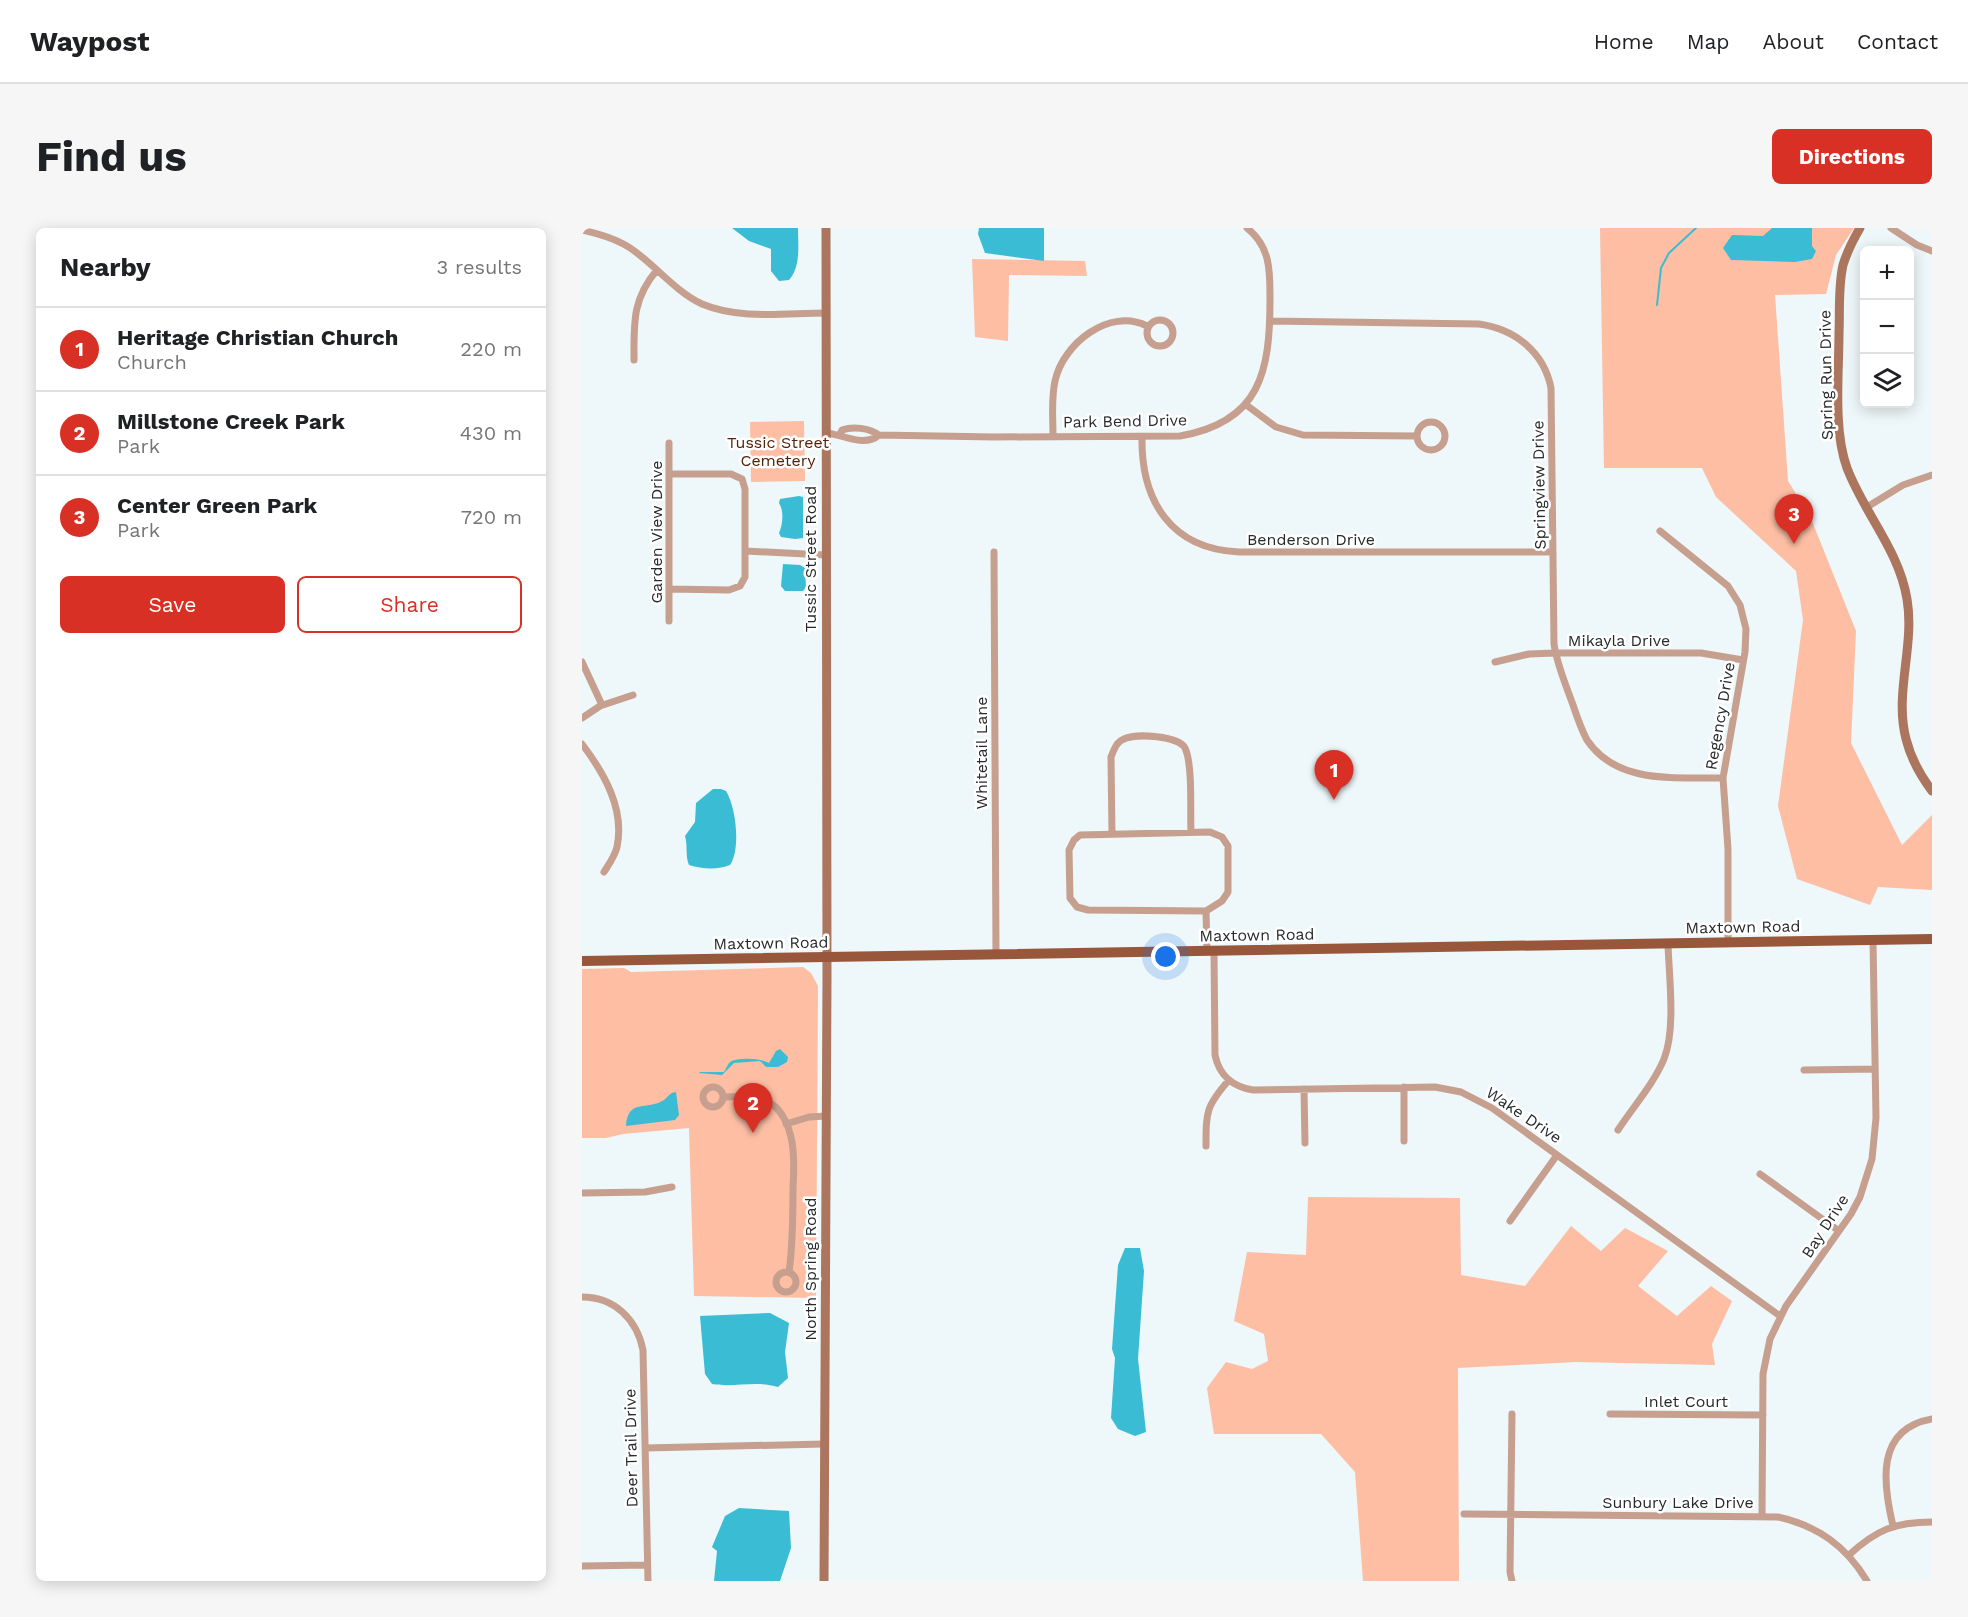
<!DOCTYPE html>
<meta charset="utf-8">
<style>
body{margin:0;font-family:"Work Sans",sans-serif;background:#f6f6f6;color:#202124}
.controls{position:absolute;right:18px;top:18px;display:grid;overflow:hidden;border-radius:9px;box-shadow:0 3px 15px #0003}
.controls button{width:54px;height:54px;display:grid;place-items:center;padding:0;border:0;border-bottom:2px solid #e0e0e0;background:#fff;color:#202124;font:30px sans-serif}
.you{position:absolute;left:584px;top:729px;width:21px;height:21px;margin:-15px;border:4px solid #fff;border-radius:50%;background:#1a73e8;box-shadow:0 0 0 9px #1a73e833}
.badge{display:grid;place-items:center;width:39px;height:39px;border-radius:50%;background:#d93025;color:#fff;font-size:20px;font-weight:700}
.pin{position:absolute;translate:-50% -50px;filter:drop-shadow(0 2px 3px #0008)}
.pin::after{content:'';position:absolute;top:32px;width:21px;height:18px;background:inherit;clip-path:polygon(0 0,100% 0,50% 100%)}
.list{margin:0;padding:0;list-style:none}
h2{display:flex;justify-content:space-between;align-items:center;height:78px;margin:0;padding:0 24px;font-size:26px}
h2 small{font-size:20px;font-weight:400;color:#757577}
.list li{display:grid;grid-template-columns:39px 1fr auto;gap:18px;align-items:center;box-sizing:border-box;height:84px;padding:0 24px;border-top:2px solid #e0e0e0}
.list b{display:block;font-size:22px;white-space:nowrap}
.list p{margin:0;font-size:20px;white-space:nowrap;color:#757577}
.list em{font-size:20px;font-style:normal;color:#757577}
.actions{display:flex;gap:12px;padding:18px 24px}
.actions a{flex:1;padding:14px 0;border:2px solid #d93025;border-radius:9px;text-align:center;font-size:21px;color:#d93025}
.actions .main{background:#d93025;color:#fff}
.icon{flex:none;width:33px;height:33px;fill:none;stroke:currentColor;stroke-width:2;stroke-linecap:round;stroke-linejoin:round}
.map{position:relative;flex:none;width:1350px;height:1353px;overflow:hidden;border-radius:9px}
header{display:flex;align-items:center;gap:36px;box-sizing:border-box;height:84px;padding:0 30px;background:#fff;border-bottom:2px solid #e0e0e0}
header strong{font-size:28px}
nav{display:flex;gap:33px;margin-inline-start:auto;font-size:21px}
.intro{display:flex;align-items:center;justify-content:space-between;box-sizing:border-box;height:144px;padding:0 36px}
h1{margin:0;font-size:42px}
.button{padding:15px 27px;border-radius:9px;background:#d93025;color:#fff;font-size:21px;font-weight:700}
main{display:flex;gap:36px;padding:0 36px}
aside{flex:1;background:#fff;border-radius:9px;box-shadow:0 3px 15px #0003}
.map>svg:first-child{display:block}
.green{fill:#fdbea4}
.water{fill:#3abcd4}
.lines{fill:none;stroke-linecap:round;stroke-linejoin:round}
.stream{stroke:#3abcd4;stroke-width:2}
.street{stroke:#c69f8f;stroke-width:7}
.secondary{stroke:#ac755e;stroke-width:9}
.primary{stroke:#98563a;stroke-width:10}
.labels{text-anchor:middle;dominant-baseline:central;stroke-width:5;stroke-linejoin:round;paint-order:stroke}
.street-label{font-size:16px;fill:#272a2b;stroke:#fff}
.park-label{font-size:16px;fill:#572208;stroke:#fff}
</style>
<header>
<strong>Waypost</strong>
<nav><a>Home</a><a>Map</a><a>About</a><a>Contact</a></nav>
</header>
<div class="intro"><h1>Find us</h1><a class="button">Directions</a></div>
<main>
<aside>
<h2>Nearby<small>3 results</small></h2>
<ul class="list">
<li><span class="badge">1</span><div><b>Heritage Christian Church</b><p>Church</p></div><em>220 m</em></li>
<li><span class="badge">2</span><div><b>Millstone Creek Park</b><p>Park</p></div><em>430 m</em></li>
<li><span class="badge">3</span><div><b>Center Green Park</b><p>Park</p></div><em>720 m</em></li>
</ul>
<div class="actions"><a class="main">Save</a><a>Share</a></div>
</aside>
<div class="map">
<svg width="1350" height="1353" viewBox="0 0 1350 1353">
<rect width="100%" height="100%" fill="#eef7f9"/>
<path class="green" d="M1018 0H1272L1254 27 1244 66 1193 67 1206 253 1228 288 1274 403 1269 515 1320 617 1350 587V662L1296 659 1288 677 1215 651 1196 578 1221 392 1214 343 1134 269 1120 240H1022Z
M390 31 503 33 505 48 427 47 426 113 393 109Z
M222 193 223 253 169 254 168 194Z
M221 739 229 745 236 758 234 1070 112 1068 107 900 41 906 24 910H0V741L42 740 49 744Z
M726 969 878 970 879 1047 943 1058 989 998 1019 1023 1043 1000 1086 1023 1056 1058 1095 1088 1129 1058 1150 1073 1130 1116 1133 1137 994 1134 876 1140 877 1353H781L773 1244 739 1206H632L625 1160 644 1134 670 1141 686 1133 682 1106 652 1093 665 1024 724 1027Z"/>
<path class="water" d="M150 0H216C216 17 219 39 207 52L197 53 189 43V21L167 13Z
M397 0H462V33L403 25 396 6Z
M1190 0H1230V18L1234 23 1230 31 1213 34 1149 32 1141 20 1150 7 1181 8Z
M217 268 221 269V310L213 311 199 309 197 305C201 296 202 283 197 275L198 271Z
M201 336 218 337 223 340 224 359 221 363H203L199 358Z
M131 561H139L144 563C154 579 159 621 148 637 136 642 120 641 107 637 103 628 106 618 103 608L113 594 114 575Z
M198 821 206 829 205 834 196 839H184L178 833 152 835 140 847 117 845 118 844H142C144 841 145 838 147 835 153 829 179 830 187 835L194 823Z
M94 864 97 887 93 892 44 898C46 870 65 883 82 872 87 868 87 865 94 864Z
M543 1020H558L562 1043 556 1131 564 1204 553 1208 536 1201 529 1190 533 1130 530 1121 536 1037Z
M188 1085 207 1095 203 1124 206 1150 196 1159C174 1152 152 1160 130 1156L123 1146 118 1088Z
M157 1280 207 1283 209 1320 198 1353H132L135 1323 130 1319 143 1288Z"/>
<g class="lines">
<path class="stream" d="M1075 77 1079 40 1087 25 1114 0"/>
<path class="street" d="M1309 0 1335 17 1350 23
M0 2C18 6 36 11 51 22 75 39 93 63 120 76 158 92 203 85 244 85
M565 105a13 13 0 1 1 26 0a13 13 0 1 1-26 0Z
M688 93 897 96C933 101 962 124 969 160L972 416C975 437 984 457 991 477 995 489 999 501 1005 512 1035 557 1094 549 1141 550
M52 132C52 96 50 71 75 42
M663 176 694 199 721 207 834 208
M835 208a14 14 0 1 1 28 0a14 14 0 1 1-28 0Z
M244 205C260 206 282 220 297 207
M258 206 260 202C271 198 287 200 297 207L412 209 598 208C679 194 688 143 688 71 688 44 689 19 665 0
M471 208C471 190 469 171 473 153 481 116 527 79 565 98
M560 209C559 273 589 321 657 324H971
M87 246H149L160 251 163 261V349L158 358 147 362 87 361
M1285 279 1321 257 1350 247
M1078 303 1146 358 1158 377 1164 401 1163 424 1141 550 1146 621V715
M163 323 243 327
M412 324 414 726
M87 393V215
M0 434 20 477
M913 434 947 426 973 425H1119L1161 432
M0 490 18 478 51 467
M0 516C22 545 43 581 35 619 33 628 27 636 22 644
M530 606 529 529C532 522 534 514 542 511 554 505 597 508 603 520 611 537 608 584 609 604
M624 683 506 682 495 679 488 670 487 622 492 612 498 607 628 604 640 609 646 618V664L640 673 624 683 625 723
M632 723 633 827C637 847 651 859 671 862L853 859 879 864 910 880 1198 1088
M1222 842 1293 841
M121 869a10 10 0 1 1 20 0a10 10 0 1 1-20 0Z
M822 859V913
M722 861 723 915
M142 869C158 868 177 867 191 877 200 883 207 899 209 909 213 926 212 944 211 960 211 988 211 1016 207 1044
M204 896 227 889 244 888
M1036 902C1051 879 1071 857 1082 831 1094 801 1087 749 1086 716
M624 918C624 884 624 878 647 852
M1178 946 1257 1003
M0 965 63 964 90 959
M928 993 975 927
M194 1054a10 10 0 1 1 20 0a10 10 0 1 1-20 0Z
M0 1069C33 1069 55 1092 61 1122L66 1353
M930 1186 928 1344 930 1353
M1028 1186 1181 1187
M63 1220 242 1216
M882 1286 1196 1289C1236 1298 1264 1318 1285 1353
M1180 1288 1181 1146 1188 1111 1204 1078 1269 986 1278 969 1290 931 1294 890 1291 712
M1311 1298C1301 1256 1293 1201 1350 1191
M1267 1327C1294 1302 1313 1294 1350 1294
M0 1338 65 1337"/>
<path class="secondary" d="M1278 0C1271 12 1265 24 1261 37 1256 59 1258 83 1257 105 1257 145 1251 202 1265 240 1282 285 1317 322 1325 371 1333 418 1312 465 1324 511 1329 531 1338 547 1350 563
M242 1353 245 749 244 0"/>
<path class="primary" d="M0 733 1350 711"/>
</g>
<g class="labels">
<g class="street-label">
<text transform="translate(1244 147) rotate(-91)">Spring Run Drive</text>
<text transform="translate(543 193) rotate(-1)">Park Bend Drive</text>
<text transform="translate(957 257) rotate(-91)">Springview Drive</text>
<text transform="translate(74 304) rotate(-90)">Garden View Drive</text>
<text x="729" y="311">Benderson Drive</text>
<text transform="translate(228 331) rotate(-90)">Tussic Street Road</text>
<text x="1037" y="412">Mikayla Drive</text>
<text transform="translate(1138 488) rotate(-80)">Regency Drive</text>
<text transform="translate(399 525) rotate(-90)">Whitetail Lane</text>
<text transform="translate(1161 699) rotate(-1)">Maxtown Road</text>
<text transform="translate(675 707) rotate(-1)">Maxtown Road</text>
<text transform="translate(189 715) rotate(-1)">Maxtown Road</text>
<text transform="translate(942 887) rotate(34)">Wake Drive</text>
<text transform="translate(1243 998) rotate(-57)">Bay Drive</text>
<text transform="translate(228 1041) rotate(-90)">North Spring Road</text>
<text x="1104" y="1173">Inlet Court</text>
<text transform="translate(49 1220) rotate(-91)">Deer Trail Drive</text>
<text x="1096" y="1274">Sunbury Lake Drive</text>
</g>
<g class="park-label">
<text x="196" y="214">Tussic Street<tspan x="196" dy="18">Cemetery</tspan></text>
</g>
</g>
</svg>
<div class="controls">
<button>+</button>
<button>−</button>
<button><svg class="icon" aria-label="layers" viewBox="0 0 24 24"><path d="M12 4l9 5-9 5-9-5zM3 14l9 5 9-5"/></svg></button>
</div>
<div class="you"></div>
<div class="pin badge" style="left:752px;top:572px">1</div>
<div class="pin badge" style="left:171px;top:905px">2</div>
<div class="pin badge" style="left:1212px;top:316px">3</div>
</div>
</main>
